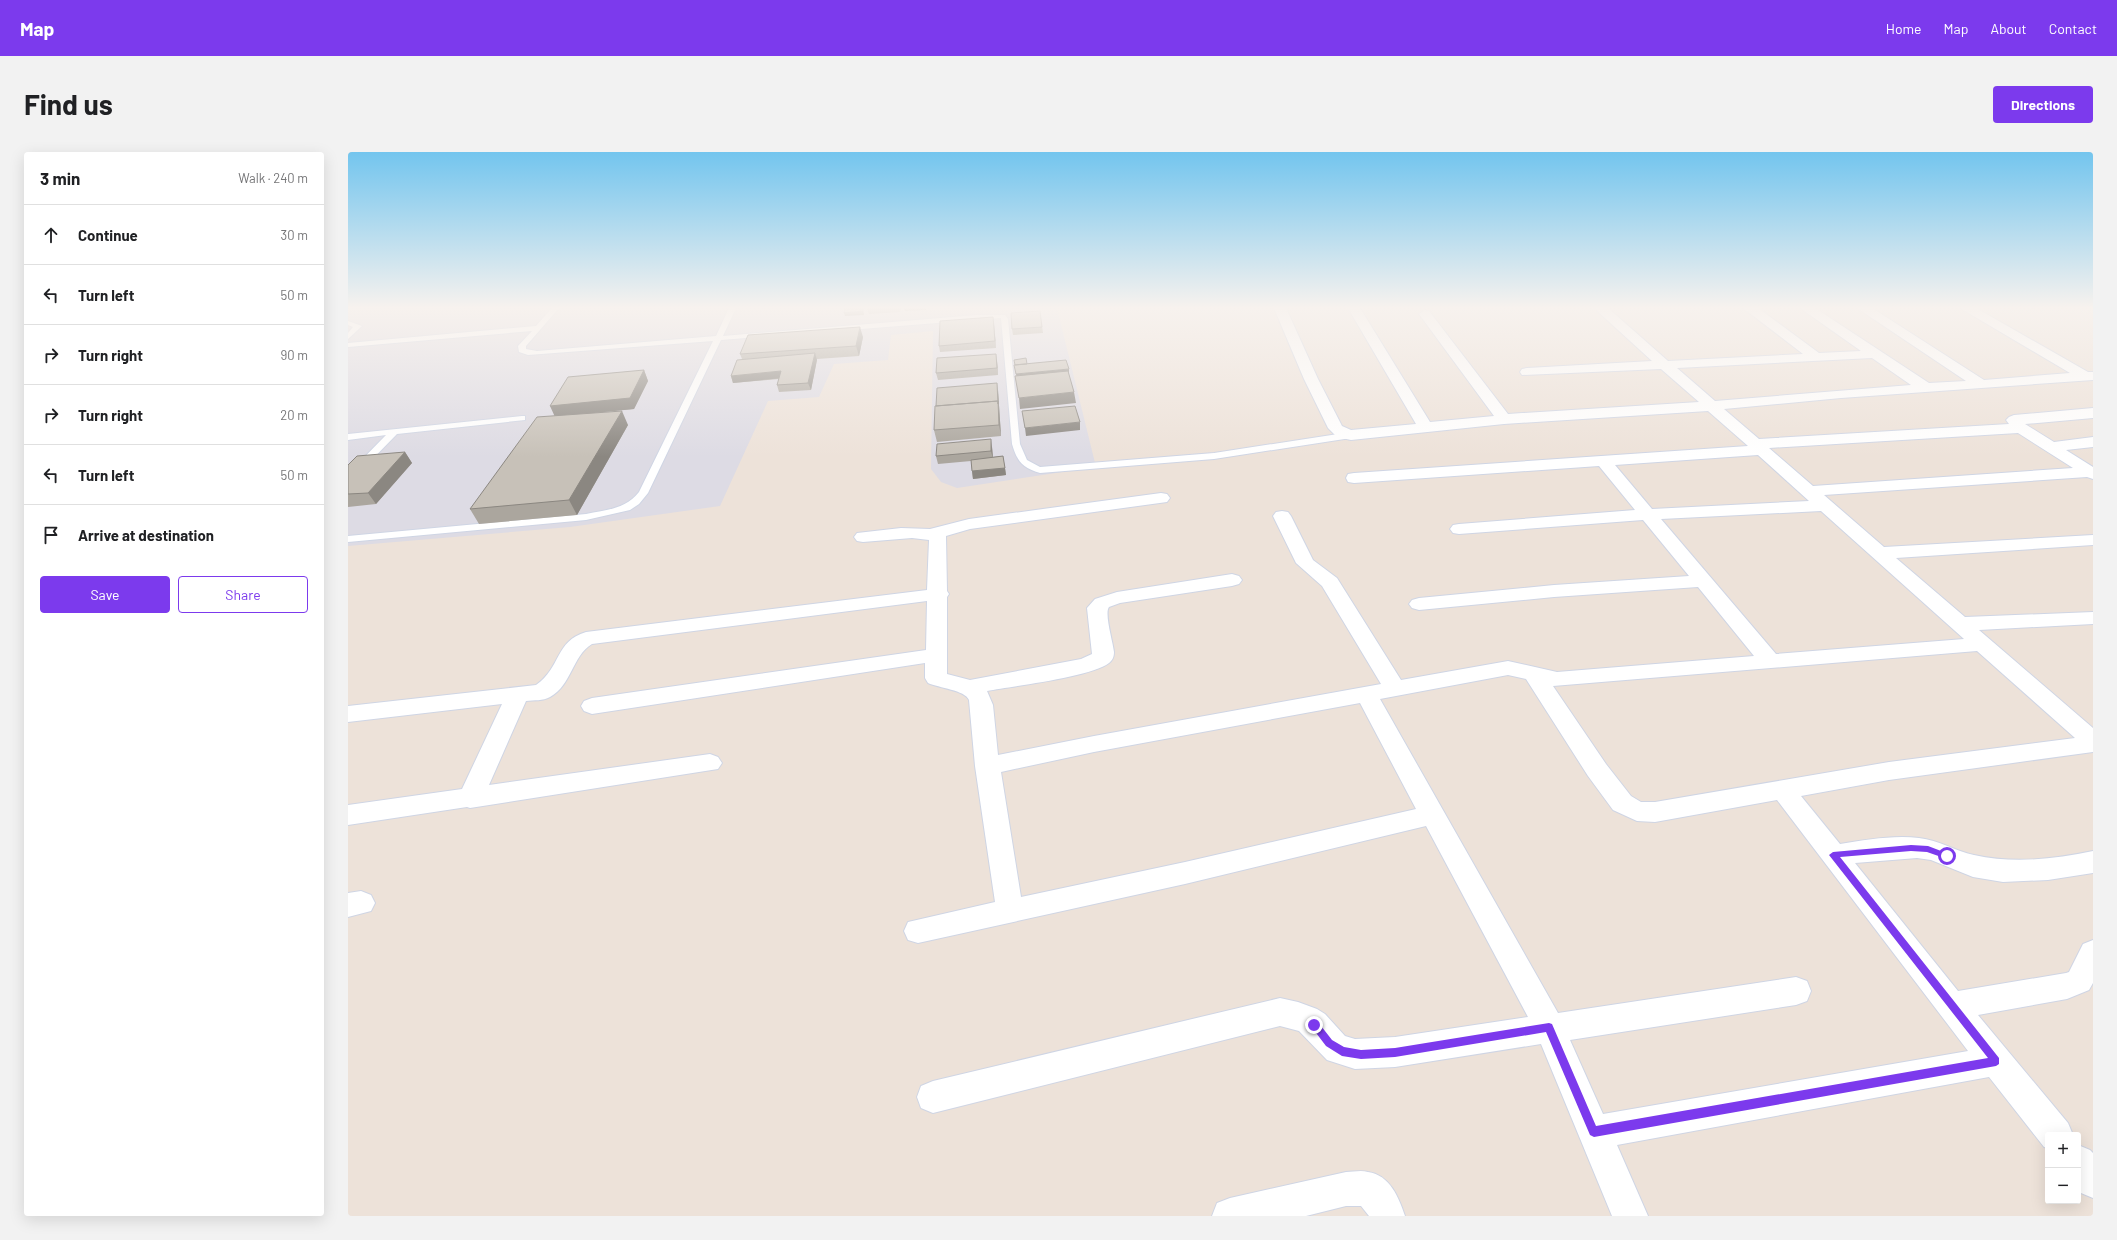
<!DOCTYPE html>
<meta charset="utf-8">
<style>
body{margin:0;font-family:Barlow,sans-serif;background:#f2f2f2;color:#202124}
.controls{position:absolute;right:12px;bottom:12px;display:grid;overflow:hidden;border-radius:4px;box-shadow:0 4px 16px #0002}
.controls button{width:36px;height:36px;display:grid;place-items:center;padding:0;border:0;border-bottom:1px solid #e0e0e0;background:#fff;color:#202124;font:20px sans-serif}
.stop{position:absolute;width:12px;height:12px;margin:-9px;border:3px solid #7c3aed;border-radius:50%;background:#fff}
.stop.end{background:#7c3aed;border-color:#fff;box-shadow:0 1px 4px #0008}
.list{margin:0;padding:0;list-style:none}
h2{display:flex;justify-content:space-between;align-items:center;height:52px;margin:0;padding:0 16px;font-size:17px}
h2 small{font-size:13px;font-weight:400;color:#757577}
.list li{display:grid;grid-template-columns:26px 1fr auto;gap:12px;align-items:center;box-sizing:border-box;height:60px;padding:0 16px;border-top:1px solid #e0e0e0}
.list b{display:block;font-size:15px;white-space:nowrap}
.list em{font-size:13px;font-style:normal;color:#757577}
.actions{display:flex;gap:8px;padding:12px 16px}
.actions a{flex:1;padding:9px 0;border:1px solid #7c3aed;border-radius:4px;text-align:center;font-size:14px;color:#7c3aed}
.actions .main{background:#7c3aed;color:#fff}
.icon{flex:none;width:22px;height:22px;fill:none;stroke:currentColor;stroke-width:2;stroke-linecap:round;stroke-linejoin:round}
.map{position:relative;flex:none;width:1745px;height:1064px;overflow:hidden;border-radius:4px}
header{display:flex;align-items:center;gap:24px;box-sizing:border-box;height:56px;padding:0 20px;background:#7c3aed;color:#fff}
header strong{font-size:19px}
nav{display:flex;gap:22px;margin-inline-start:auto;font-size:14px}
.intro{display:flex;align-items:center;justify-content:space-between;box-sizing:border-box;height:96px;padding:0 24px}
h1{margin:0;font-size:28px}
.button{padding:10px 18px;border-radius:4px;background:#7c3aed;color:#fff;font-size:14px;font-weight:700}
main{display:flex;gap:24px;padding:0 24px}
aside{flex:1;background:#fff;border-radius:4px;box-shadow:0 4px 16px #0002}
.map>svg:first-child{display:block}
.industrial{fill:#dddbe4}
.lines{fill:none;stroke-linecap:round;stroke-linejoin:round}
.lane-casing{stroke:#cfd5e4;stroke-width:2}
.street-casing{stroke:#cfd5e4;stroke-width:2}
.lane{fill:#fff;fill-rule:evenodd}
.street{fill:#fff;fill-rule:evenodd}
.wall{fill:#aba69e}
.shaded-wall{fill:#8b8781}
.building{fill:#c7c1b8;stroke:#8b8781}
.route{fill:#7c3aed}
</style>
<header>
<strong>Map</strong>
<nav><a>Home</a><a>Map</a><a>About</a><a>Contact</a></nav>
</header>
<div class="intro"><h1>Find us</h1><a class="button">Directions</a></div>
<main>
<aside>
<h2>3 min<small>Walk · 240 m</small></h2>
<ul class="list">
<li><svg class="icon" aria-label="ahead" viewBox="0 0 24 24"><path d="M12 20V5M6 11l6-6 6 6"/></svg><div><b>Continue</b></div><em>30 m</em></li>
<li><svg class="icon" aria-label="left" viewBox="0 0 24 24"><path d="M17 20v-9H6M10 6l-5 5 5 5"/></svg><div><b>Turn left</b></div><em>50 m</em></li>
<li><svg class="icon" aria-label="right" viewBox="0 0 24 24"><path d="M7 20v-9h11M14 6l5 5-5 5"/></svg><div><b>Turn right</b></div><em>90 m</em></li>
<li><svg class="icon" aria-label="right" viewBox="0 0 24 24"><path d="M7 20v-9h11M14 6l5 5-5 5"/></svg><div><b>Turn right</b></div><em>20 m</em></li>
<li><svg class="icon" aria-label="left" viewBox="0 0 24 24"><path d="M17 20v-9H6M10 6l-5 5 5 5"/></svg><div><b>Turn left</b></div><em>50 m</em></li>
<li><svg class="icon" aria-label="arrive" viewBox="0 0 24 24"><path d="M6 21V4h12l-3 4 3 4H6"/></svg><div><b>Arrive at destination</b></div></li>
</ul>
<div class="actions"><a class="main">Save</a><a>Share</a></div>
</aside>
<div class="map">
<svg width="1745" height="1064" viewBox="0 0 1745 1064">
<rect width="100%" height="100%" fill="#ede2d9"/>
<path class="industrial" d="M0 156H709L748 315 609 336 593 330 583 317 585 179 543 183 540 208 486 212 471 245 420 249 372 354 222 375 0 394Z"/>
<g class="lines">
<defs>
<path id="lane" d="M204 156H211L178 194V197L189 199 368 184 381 156H388L375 184 629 163H657L660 167 672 292 679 308 692 315 866 301 1003 280 1007 283 1003 286 866 307 692 321C674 316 669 309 664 292L653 166 373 188 300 341 291 352 282 358 238 368 0 390V384L238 362C258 358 278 357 291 340L365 189 180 203 171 200 170 194 184 179 0 195V191L188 174Z
M0 169 14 174 0 187V181L5 175 0 173Z
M174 264H177V268L49 282 3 329 0 330V322L38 283 0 288V282Z"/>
<path id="street" d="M926 156H938L970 227 994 274 1003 278 1068 272 1000 156H1012L1082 270 1146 264 1071 162 1077 158 1081 159 1160 262 1351 250 1313 217 1174 223 1172 220 1174 217 1179 216 1304 209 1246 156H1260L1320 209 1455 202 1395 156H1410L1471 201 1513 199 1452 156H1467L1581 231 1618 229 1509 156H1524L1636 228 1722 221 1612 156H1628L1740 220H1745V228L1493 246 1376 257 1411 287 1661 272 1658 268 1661 265 1666 263 1745 256V266L1677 272 1706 290 1745 285V295L1718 298 1745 315V327L1739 325 1476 343 1536 395 1745 383V393L1548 406 1617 465 1745 460V472L1631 478 1745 576V600L1541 628 1453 644 1492 692C1518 688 1545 683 1571 686 1591 688 1607 699 1626 703 1666 712 1706 707 1745 699V721L1700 728 1655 730 1625 725 1583 708 1569 706 1507 711 1610 839 1718 821 1721 820 1735 792 1745 788V831L1741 838 1719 847 1630 863 1720 971 1725 983H1700V996L1696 995 1641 925 1269 993 1300 1064H1264L1193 892 1047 915 1007 917 979 908 951 879 932 874 585 961 573 956 569 945 573 934 585 929 932 846 950 850 969 857 977 862 997 884 1007 887 1047 885 1180 865 1078 674 837 732 570 791 560 788 556 779 560 770 647 750 627 614 621 548C617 538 591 536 580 531L577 526V511L244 562 236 559 233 554 236 549 244 546 578 498 579 449 244 492C224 504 224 533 202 545 195 549 186 548 178 549L141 633 362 602 370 605 374 611 370 617 122 656 119 655 0 673V653L114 637 154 552 0 570V554L188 533C213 516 207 489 238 480L579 438 581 388 564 386 515 390 509 389 506 385 509 381 553 376 582 377 621 367 813 341 819 342 822 346 819 350 622 377 598 384 599 439 601 442 599 445V522L622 528 733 507 744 502 739 456 747 447 769 440 884 422 891 424 894 428 891 432 884 434 772 451 761 455C756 461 765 490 766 500 766 504 765 508 761 511 743 525 666 534 639 539L645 553 650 603 746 584 1033 532 974 434 948 411 925 364 928 360 934 359 940 360 943 364 965 408 989 426 1053 528 1160 509 1209 520 1406 504 1350 435 1206 445 1071 458 1064 456 1061 452 1064 448 1071 446 1206 433 1341 424 1295 368 1111 382 1105 381 1102 377 1105 373 1111 372 1287 358 1251 314 1006 331 1000 330 998 326 1000 322 1006 321 1400 294 1360 259 1156 272 1003 288 989 285 980 276 956 227ZM1524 206 1563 233 1367 249 1329 216ZM1670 281 1725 316 1465 334 1421 296ZM1410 303 1461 349 1304 357 1267 313ZM1473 359 1616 487 1428 502 1313 367ZM1629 499 1727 586 1541 610 1307 650H1293L1283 644 1258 612 1205 534ZM1160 523 1178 527 1240 624 1265 658 1289 669 1307 670 1429 648 1620 899 1255 962 1222 888 1448 853 1459 849 1463 839 1459 829 1448 825 1210 861 1032 547ZM1012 551 1068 657 837 710 673 745 653 620 746 600Z
M13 739 23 743 27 751 23 759 0 765V741Z
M1730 993 1742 998 1745 1001V1046L1733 1041 1730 1038Z
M998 1020C1005 1020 1013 1018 1020 1020 1042 1023 1051 1046 1057 1064H1021L1013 1054H998L958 1064H864L869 1051 882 1046Z"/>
</defs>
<use href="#lane" class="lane-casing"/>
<use href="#street" class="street-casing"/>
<use href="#lane" class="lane"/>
<use href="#street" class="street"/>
</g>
<path class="wall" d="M519 156H553L552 160 521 162Z
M692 159 695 181 665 183 664 177Z
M645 165 648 196 592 200 591 194Z
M515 185 511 204 469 207 463 238 431 240 429 233 431 227 385 231 383 224 394 207 392 202Z
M649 209 650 223 590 228 588 221Z
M296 218 300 229 286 257 254 260 280 273 229 363 131 372 122 357 207 264Z
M650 238 653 284 589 290 586 278Z
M644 295 645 305 655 304 658 323 625 327 623 309 590 312 588 304Z
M57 300 64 311 28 352 0 355V313Z"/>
<path class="shaded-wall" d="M515 156 516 163 497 164 496 161Z
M556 156H578V158L557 159Z
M645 165 646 171 648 196 647 189Z
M512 175 515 185 511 204 508 194Z
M467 201 469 208 463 238 460 231Z
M648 202 649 209 650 223 649 216Z
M721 217V224L669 229 668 222Z
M296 218 300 229 286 257 207 265 202 254Z
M433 219 435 226 385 231 383 224Z
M649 231 650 238 653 284 651 273Z
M726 240 728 251 672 257 671 246Z
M274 259 280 273 229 363 221 348Z
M732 270V278L678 284 677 276Z
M643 287 644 295 645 307 643 299Z
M57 300 64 311 28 352 20 341Z
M657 316 658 323 625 327 624 319Z"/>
<path class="building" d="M497 156H515V159L496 161Z
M692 159 694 175 664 177 663 161Z
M645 165 647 189 591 194 592 169Z
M512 175 508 194 392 202 400 183Z
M467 201 460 231 429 233 433 219 383 224 389 208Z
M648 202 649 216 588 221 589 206Z
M678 206 679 212 667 213 666 208Z
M718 208 721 217 668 222 666 213Z
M296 218 282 246 202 254 220 225Z
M720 219 726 240 671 246 667 224Z
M649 231 650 252V249L588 254 589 236Z
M650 249 651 273 586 278 587 254Z
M727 254 732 270 677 276 674 259Z
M274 259 221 348 122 357 189 265Z
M643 287V299L588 304 589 292Z
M57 300 20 341 0 342V313L9 304Z
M655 304 657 316 624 319 623 308Z"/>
<linearGradient id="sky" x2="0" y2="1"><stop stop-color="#73c5ee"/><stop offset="0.51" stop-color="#f7f2ee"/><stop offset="1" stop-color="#f7f2ee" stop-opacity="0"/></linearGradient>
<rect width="1745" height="305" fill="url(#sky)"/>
<path class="route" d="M1563 693 1580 694 1601 702 1603 704 1599 707 1579 700 1563 699 1492 705 1651 906V912L1648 914 1246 985 1242 983 1198 880 1047 905 1013 907 994 904 978 894 962 873 966 868 970 870 984 888 996 895 1013 898 1047 896 1201 871 1204 872 1248 974 1640 906 1481 703 1485 700Z"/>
</svg>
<div class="controls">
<button>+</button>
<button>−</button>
</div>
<div class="stop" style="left:1599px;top:704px"></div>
<div class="stop end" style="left:966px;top:873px"></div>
</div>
</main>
